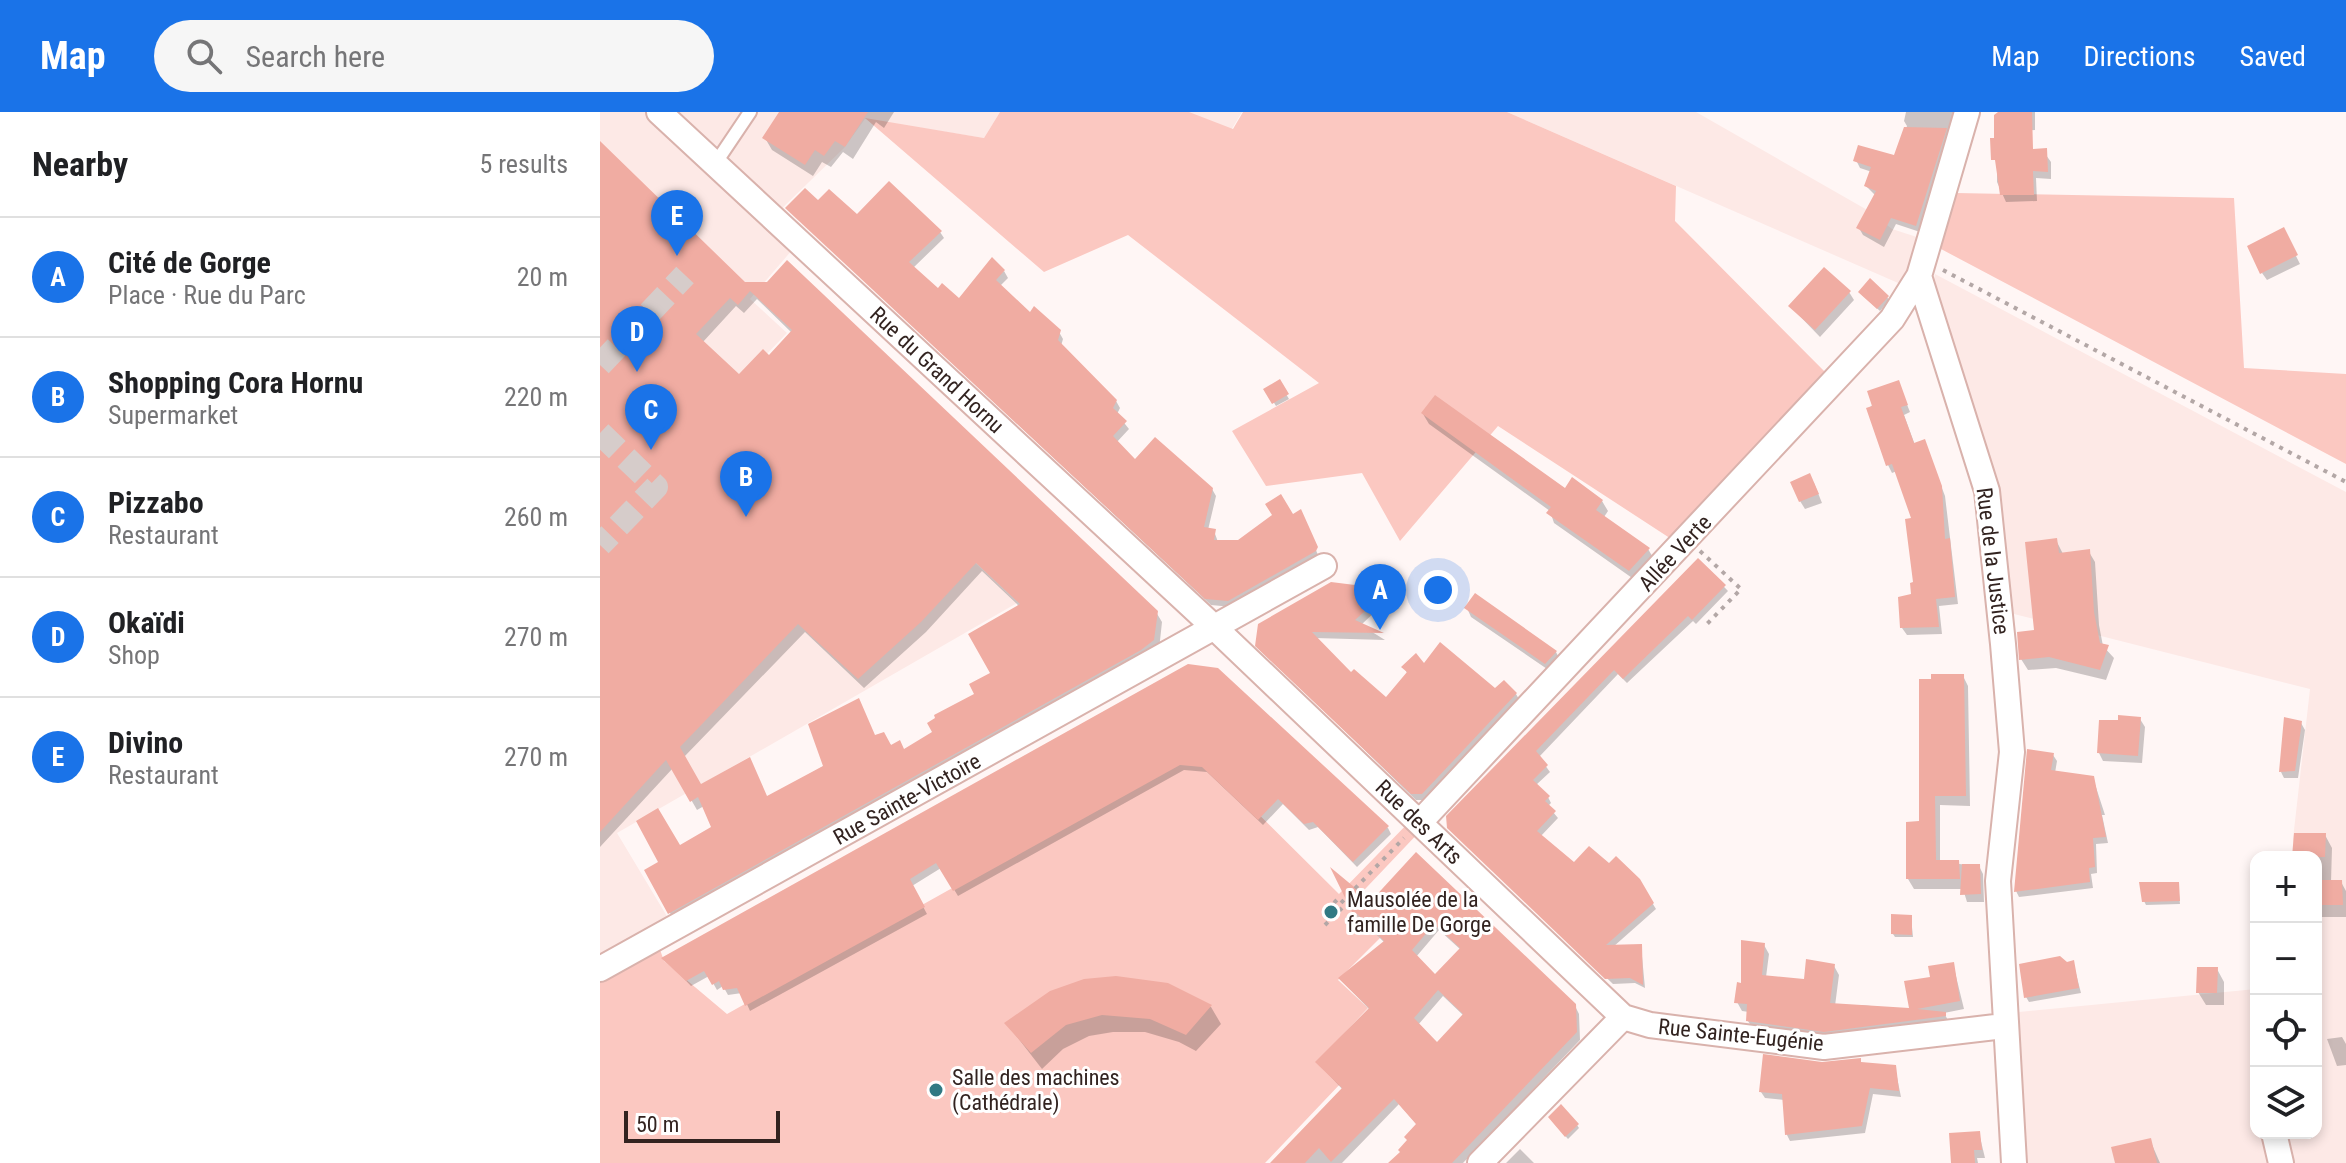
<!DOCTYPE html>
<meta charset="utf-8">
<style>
body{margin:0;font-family:"Roboto Condensed",sans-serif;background:#f6f6f6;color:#202124}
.controls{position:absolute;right:24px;bottom:24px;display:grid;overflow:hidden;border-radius:16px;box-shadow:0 4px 12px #0003}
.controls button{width:72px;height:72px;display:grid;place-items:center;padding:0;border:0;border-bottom:2px solid #e0e0e0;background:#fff;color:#202124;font:40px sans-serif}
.scale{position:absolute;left:24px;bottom:20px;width:156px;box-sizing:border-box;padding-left:8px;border:4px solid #322320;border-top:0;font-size:22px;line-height:28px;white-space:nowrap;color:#322320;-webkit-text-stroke:6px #fff;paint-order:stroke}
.you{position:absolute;left:838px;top:478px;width:28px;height:28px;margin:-20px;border:6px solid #fff;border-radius:50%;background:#1a73e8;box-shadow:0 0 0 12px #1a73e833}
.badge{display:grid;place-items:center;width:52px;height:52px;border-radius:50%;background:#1a73e8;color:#fff;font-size:26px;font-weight:700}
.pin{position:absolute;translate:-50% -66px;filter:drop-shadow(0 2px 4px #0008)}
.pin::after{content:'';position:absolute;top:42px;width:28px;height:24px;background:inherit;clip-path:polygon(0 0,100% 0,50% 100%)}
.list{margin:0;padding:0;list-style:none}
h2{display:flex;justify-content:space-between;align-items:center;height:104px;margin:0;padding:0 32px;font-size:34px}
h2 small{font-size:26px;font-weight:400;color:#757577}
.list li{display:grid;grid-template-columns:52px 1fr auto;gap:24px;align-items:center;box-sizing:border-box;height:120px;padding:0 32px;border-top:2px solid #e0e0e0}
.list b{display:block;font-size:30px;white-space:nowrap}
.list p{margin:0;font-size:26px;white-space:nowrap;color:#757577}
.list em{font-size:26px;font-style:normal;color:#757577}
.icon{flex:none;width:44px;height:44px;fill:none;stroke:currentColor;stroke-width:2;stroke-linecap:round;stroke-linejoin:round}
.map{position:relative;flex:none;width:1746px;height:1051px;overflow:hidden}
header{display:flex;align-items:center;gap:48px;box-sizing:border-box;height:112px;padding:0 40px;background:#1a73e8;color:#fff}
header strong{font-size:38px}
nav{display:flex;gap:44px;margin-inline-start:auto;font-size:28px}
.search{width:560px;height:72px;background:#f6f6f6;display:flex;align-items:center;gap:20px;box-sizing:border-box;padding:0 28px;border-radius:44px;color:#757577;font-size:30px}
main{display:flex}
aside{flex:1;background:#fff}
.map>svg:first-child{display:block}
.built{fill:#fde9e6}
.green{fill:#fbc8c1}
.shadow{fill:#0003;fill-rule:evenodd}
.building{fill:#f0aca2;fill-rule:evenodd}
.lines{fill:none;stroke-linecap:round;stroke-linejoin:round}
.street-tunnel{stroke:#d6ccca;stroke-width:24;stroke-dasharray:24 12;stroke-linecap:butt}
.lane-casing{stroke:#d9b2ac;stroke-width:16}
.street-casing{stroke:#d9b2ac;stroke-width:28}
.path{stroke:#b3a7a6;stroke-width:4;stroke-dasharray:4 6;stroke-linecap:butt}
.lane{stroke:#fff;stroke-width:12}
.street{stroke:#fff;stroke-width:24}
.poi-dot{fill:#317983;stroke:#fff;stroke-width:3}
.labels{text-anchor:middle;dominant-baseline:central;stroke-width:6;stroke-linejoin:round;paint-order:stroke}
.street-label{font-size:22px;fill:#322320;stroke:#fff}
.poi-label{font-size:22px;fill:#322320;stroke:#fff;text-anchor:start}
</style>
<header>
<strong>Map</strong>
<div class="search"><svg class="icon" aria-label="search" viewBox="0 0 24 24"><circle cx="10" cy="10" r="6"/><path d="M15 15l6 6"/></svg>Search here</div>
<nav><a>Map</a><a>Directions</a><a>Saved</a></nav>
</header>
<main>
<aside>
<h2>Nearby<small>5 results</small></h2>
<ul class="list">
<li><span class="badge">A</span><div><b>Cité de Gorge</b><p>Place · Rue du Parc</p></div><em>20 m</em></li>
<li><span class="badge">B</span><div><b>Shopping Cora Hornu</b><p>Supermarket</p></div><em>220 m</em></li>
<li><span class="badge">C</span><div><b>Pizzabo</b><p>Restaurant</p></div><em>260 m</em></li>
<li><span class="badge">D</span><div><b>Okaïdi</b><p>Shop</p></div><em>270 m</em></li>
<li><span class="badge">E</span><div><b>Divino</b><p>Restaurant</p></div><em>270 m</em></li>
</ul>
</aside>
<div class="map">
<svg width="1746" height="1051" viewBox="0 0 1746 1051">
<rect width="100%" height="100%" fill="#fff6f5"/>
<path class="built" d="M0 0H400L384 26 265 7 244 36 173 105 199 130 150 187 187 221 162 247 417 491 17 721 74 816 0 856Z
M581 0H642L630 20Z
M907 0H1096L1269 99 1292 117 1323 127 1305 174Z
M1335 162 1746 380V1051H1427L1419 900 1656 877V1021H1716V745H1695L1693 727 1710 577 1410 501 1331 184Z"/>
<path class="green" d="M400 0H589L633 17 643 0H907L1076 74 1075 109 1234 269 1082 434 898 314 800 429 762 361 666 374 632 319 719 271 528 123 444 160 265 6 384 26Z
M1356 81 1634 86 1644 256 1746 262V352L1341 137Z
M605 649 739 782 814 705 824 715 748 795 780 826 738 868 768 896 719 948 742 970 665 1051H0V861L58 832 64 849 127 902 572 653Z"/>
<path class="shadow" d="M181 0H294L284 16 276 10 253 47 243 40 231 55 222 50 213 64 172 38 165 26Z
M1306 0H1358L1320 120 1296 112 1284 135 1263 123 1259 116 1276 84 1266 74 1272 60 1260 56 1256 48 1295 45 1307 14 1304 9Z
M1400 0H1435V18L1404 20Z
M0 33 144 172 556 500 562 510 559 538 75 810 47 759 113 716 104 694 97 698 73 656 0 735ZM157 187 192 221 169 246 139 265 102 231 136 194 144 201ZM382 459 420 495 393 562 377 582 335 621 304 639 275 625 167 686 101 674 84 645 205 520 264 576 326 520Z
M1446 43 1451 50V67L1436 66 1437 89 1406 90 1397 70V45Z
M218 90 257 105 340 120 344 126 313 156 338 179 359 189 404 159 408 166 400 174 430 202 459 220 463 227 461 234 516 289 520 296 517 302 529 317 516 331 535 350 612 377 616 384 608 418 614 419 618 430H638L693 404 704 406 719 446 632 495 611 493 187 96Z
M1687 126 1700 152 1667 168 1662 161Z
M1249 180 1254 188 1220 225 1191 195Z
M1262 183 1287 185 1289 188 1280 199Z
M679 270 689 287 676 294 666 278Z
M1298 270 1310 300 1304 303 1315 333 1324 329 1345 384 1358 492 1339 494 1342 522 1307 523 1302 516 1315 472 1313 408 1297 359 1292 361 1288 353 1268 297Z
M823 302 965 379 1002 389 1008 399 1004 405 1048 437 1054 447 1035 468 954 411 950 399 829 312Z
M1214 371 1222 391 1205 397 1200 389Z
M1456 428 1463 442 1489 440 1495 450 1499 513 1503 534 1514 546 1506 568 1456 556 1428 558 1421 547 1436 520Z
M1098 448 1128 479 1096 512 1093 509 1027 571 1018 562 939 645 950 660 936 673 948 685 951 691 948 694 958 706 940 725 974 753 1009 754 1038 768 1056 797 1013 835 1041 834 1045 876 1035 871 1013 872 849 715Z
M770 477 778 497 761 513 785 528 715 526 751 563 786 587 808 563 804 555 824 554 895 579 916 582 920 589 826 688H816L657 533Z
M867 496 956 540 960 548 950 559 871 505Z
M617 558 788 716 791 722 757 755 718 715 709 718 683 692 663 713 607 660 584 658 358 784 341 756 312 774 327 802 150 899 142 881 128 883 123 874 117 878 109 864 91 874 64 846Z
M1363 564 1368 574 1370 694 1340 693V750L1379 754 1383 762 1384 790H1367L1363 777H1314L1308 767Z
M1540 607 1545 615 1542 651 1503 649 1499 641 1519 610Z
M1701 611 1705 618 1698 666H1684L1681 660Z
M1453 643 1457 649 1455 661 1493 666 1505 703H1502L1508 731 1496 732 1497 761 1491 762 1493 776 1419 785 1416 779Z
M1725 723 1732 736 1731 770H1741L1746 779V805H1716V745H1694Z
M816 743 975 894 979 902 980 928 863 1051H791L802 1041 818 1014 799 992 742 1051H671L743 978 718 951 770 898 740 867 785 831 756 803 771 792ZM839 818 861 838 835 865 816 845ZM843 884 864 904 837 932 818 913Z
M1578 772 1580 792 1546 793 1544 789Z
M1311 805 1313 825H1295L1293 822Z
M1164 833 1169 842 1166 865 1206 869 1234 854 1239 863 1235 894 1260 897 1261 893 1312 898 1332 867 1353 852 1364 897 1344 901 1349 910 1230 928 1153 917 1148 909 1149 900 1142 899 1137 890Z
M1473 850 1481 881 1429 890 1426 885Z
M1617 857 1624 870V893H1606L1598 880Z
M555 870 611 895 621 912 596 939 579 930 545 920H513L489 924 463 937 442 957 407 912Z
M1742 925 1746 932V953L1737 954 1727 927Z
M1260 948 1262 952 1295 955 1301 985 1273 982 1265 1021 1190 1029 1187 1023 1184 988 1165 986 1161 980 1222 952Z
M952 1009 977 1013 979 1016 968 1027Z
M1379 1021 1385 1046H1377L1378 1051H1353Z
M1550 1028 1560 1051H1517Z
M920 1037 934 1051H906Z"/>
<path class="building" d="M179 0H268L245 35 235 29 224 44 215 38 205 53 162 26Z
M1398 0H1432L1433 37 1447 36 1448 60 1433 59 1434 83H1400L1395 48H1391L1390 26H1394V3Z
M1304 15 1347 16 1316 114 1291 106 1280 128 1256 116 1276 79 1264 74 1271 55 1253 49 1258 33 1294 43Z
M0 29 145 170H167L187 148 558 499 554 528 541 538 68 802 44 758 58 750 36 709 58 696 80 733 111 715 98 685 90 690 66 648 0 720ZM150 179 192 218 169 243 163 237 139 262 96 222 130 186 138 193ZM376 451 420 492 368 522 390 561 369 572 374 582 334 603 335 606 327 611 332 620 304 637 300 628 291 633 284 620 275 623 259 586 208 612 223 654 167 684 150 645 101 672 80 635 198 512 258 567 321 510Z
M289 69 342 119 309 150 338 176 342 171 359 186 392 145 405 158 396 168 430 200 434 194 461 218 458 228 517 288 513 296 527 309 513 324 535 347 555 325 613 376 604 415 616 417 614 428H638L672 403 665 392 681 382 693 402 701 397 718 435 716 439 628 489 605 487 185 96 205 76 218 88 229 77 257 102Z
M1684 115 1698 143 1660 162 1647 134Z
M1224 155 1251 179 1215 218 1188 194Z
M1270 166 1289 184 1277 197 1258 180Z
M680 267 689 282 672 292 663 277Z
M1299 268 1308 293 1301 295 1314 331 1325 327 1342 374 1345 427 1350 426 1355 485 1336 487 1339 515 1300 516 1298 485 1311 482 1310 471 1313 470 1305 407 1311 406 1292 352 1286 354 1266 296 1272 294 1267 279Z
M835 283 965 376 972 365 1003 388 996 398 1050 436 1029 459 946 401 951 395 821 301Z
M1210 361 1219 382 1199 390 1190 370Z
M1457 426 1459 441 1490 437 1494 500 1500 531 1509 533 1500 558 1449 545 1419 548 1417 520 1434 518 1425 430Z
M1098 446 1126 473 1092 508 1088 504 1023 567 1014 558 936 639 948 653 933 668 950 684 945 689 956 699 937 719 974 750 989 734 1009 751 1016 744 1040 767 1054 791 1006 833 1042 832 1043 873 1030 866 1005 867 847 716 846 704Z
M731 470 771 475 775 490 755 508 784 521 712 520 751 560 754 557 786 585 807 560 801 555 816 541 824 551 840 530 895 576 904 568 917 581 822 682H811L655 534 658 512Z
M875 481 957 539 945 552 864 496Z
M588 552 618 556 789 714 753 750 713 710 704 712 678 687 658 708 602 655 580 653 353 779 336 751 310 767 325 795 145 894 137 876 123 878 119 869 112 873 104 859 86 869 61 846Z
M1331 562H1364L1366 684H1335L1336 748H1359L1360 767H1306V710L1319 709V567H1331Z
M1518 603 1541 605 1538 644 1497 641 1499 608H1518Z
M1684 605 1702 609 1695 659 1679 660Z
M1427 637 1454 641 1451 658 1494 664 1506 725 1493 726 1495 755 1489 756 1490 770 1414 780Z
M1694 721H1726L1725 745H1692Z
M816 740 976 892 977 920 852 1051H788L800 1040 798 1038 807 1028 804 1025 816 1012 794 987 731 1050 719 1036 705 1051H670L742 976 715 950 769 896 738 866 784 829 757 802 754 804 730 755 771 789ZM834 812 860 836 835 862 812 838ZM838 878 863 902 837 930 814 906Z
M1362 752H1380L1381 782 1360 783Z
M1716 768H1742L1743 793H1716Z
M1539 770H1579L1580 789 1542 790Z
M1291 802 1312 803V823L1291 822Z
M1141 828 1165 831 1162 863 1204 867 1206 847 1235 852 1230 891 1309 896 1304 869 1330 865 1328 854 1354 850 1360 889 1317 897 1346 900V904L1224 920 1146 909 1147 892 1134 891 1137 870 1141 871Z
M1460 844 1467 850 1474 848 1479 876 1424 886 1419 852Z
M1597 855H1618L1617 881H1596Z
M516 864 568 871 612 893 586 923 550 907 502 903 466 913 431 941 404 911 450 879 484 867Z
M1163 942 1222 950 1261 946V950L1296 953 1299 979 1270 976 1262 1014 1185 1023 1182 982 1159 980Z
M961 992 979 1012 965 1025 948 1005Z
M1380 1019 1382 1038H1374L1375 1051H1351L1349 1021Z
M1551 1026 1557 1051H1515L1511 1035Z"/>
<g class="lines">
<path class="street-tunnel" d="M0 253 85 163
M0 321 56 375 0 433"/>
<defs>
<path id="lane" d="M115 52 150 0"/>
<path id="street" d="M59 0 615 516 1023 905 1050 913 1224 935 1404 914
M1319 164 1387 379 1403 532 1412 640 1398 769 1414 1051
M820 710 1292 207 1319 164 1367 0
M0 857 724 454
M1674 1021 1681 1051
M880 1051 1023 905"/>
</defs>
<use href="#lane" class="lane-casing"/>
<use href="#street" class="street-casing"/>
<path class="path" d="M1343 158 1746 370
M1100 439 1141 477 1106 513
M734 788 739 793 804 726
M725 813 742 796 739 793"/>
<use href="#lane" class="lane"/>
<use href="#street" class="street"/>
</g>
<g class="poi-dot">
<circle cx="731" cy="800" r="8"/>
<circle cx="336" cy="978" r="8"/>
</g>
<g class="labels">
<g class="street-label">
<text transform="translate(337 258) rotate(43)">Rue du Grand Hornu</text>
<text transform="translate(1075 441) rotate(-47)">Allée Verte</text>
<text transform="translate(1393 449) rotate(83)">Rue de la Justice</text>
<text transform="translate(307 687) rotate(-29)">Rue Sainte-Victoire</text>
<text transform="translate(819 710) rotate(44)">Rue des Arts</text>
<text transform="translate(1141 923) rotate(6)">Rue Sainte-Eugénie</text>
</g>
<g class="poi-label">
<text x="747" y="787">Mausolée de la<tspan x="747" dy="25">famille De Gorge</tspan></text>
<text x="352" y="965">Salle des machines<tspan x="352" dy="25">(Cathédrale)</tspan></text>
</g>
</g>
</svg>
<div class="controls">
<button>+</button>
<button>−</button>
<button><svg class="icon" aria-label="locate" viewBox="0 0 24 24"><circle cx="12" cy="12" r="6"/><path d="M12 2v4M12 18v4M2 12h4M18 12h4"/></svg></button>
<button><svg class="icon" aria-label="layers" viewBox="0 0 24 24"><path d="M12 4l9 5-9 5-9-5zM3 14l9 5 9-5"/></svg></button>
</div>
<div class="scale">50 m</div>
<div class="you"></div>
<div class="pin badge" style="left:780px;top:518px">A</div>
<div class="pin badge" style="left:146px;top:405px">B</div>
<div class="pin badge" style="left:51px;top:338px">C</div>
<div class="pin badge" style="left:37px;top:260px">D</div>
<div class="pin badge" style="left:77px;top:144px">E</div>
</div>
</main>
